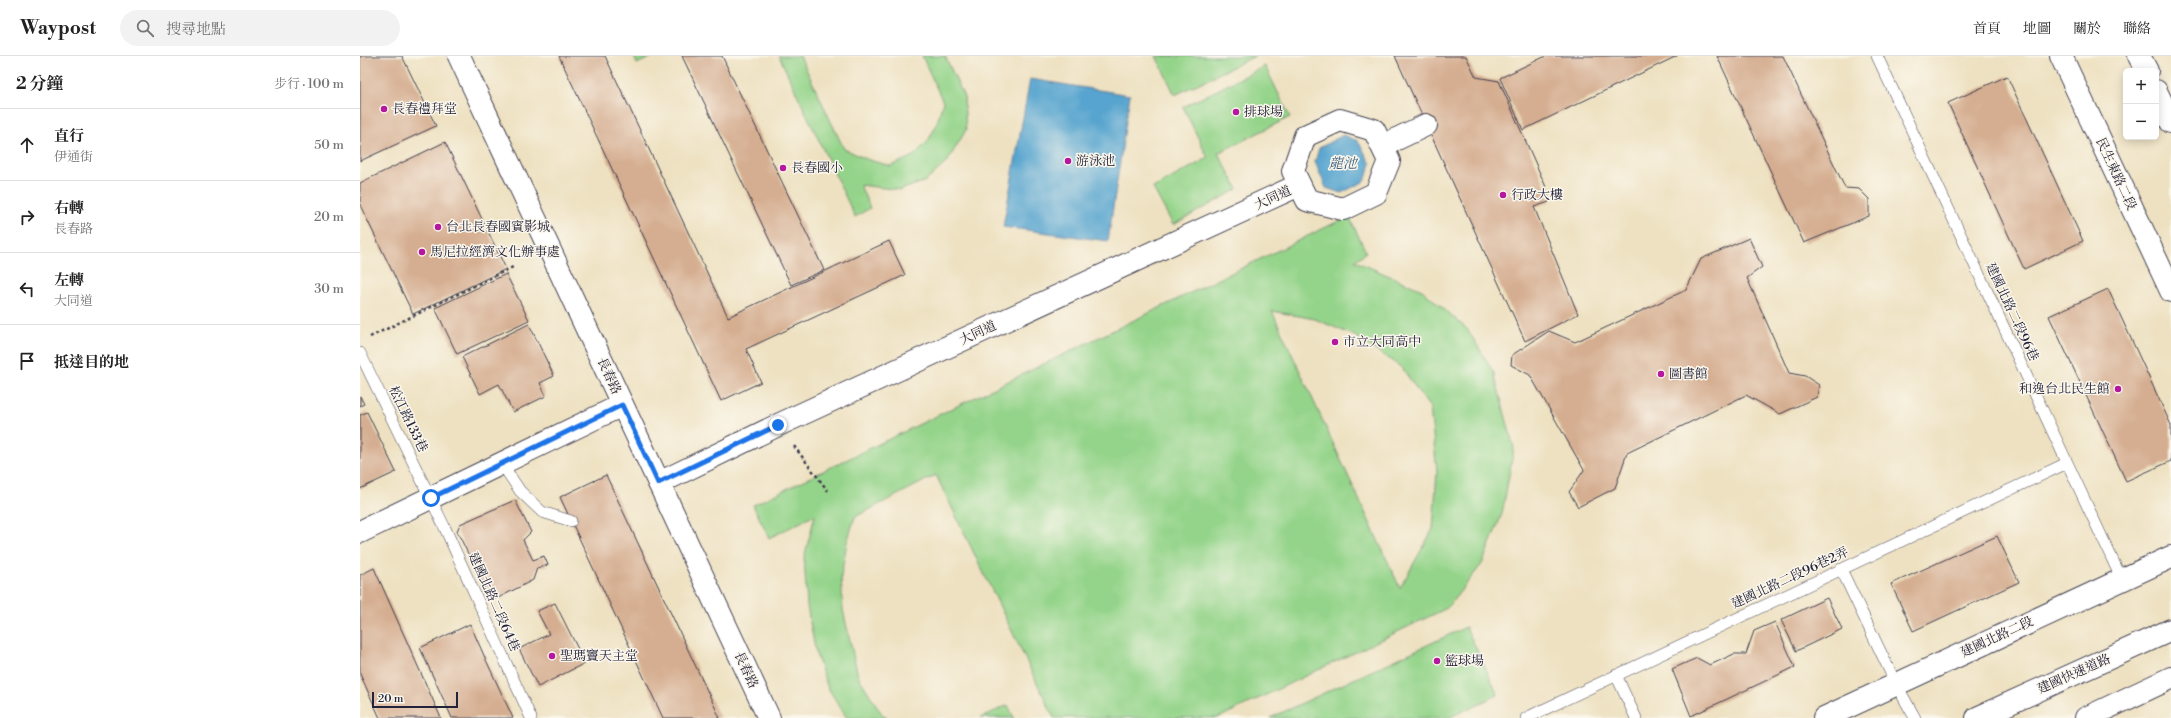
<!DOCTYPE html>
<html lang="zh-TW">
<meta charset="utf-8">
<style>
body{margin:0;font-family:"Libre Bodoni","Noto Serif TC",serif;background:#f2f2f2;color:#222}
.controls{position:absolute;right:12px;top:12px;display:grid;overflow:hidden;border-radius:6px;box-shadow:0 2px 10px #0003}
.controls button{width:36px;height:36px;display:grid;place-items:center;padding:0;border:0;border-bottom:1px solid #e0e0e0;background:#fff;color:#222;font:20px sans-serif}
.scale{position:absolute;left:12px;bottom:10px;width:86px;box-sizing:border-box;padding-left:4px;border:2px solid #22223b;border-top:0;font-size:11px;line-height:14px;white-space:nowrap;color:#22223b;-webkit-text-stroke:3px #fbf7ec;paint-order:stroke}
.stop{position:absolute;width:12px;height:12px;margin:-9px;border:3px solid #1a73e8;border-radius:50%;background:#fff}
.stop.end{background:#1a73e8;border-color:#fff;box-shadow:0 1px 4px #0008}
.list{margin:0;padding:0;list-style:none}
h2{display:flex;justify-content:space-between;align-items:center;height:52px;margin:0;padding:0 16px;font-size:17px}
h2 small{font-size:13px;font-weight:400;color:#767676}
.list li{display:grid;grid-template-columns:26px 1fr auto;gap:12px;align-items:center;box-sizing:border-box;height:72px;padding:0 16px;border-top:1px solid #e0e0e0}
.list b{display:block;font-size:15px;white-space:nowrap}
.list p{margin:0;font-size:13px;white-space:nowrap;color:#767676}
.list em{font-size:13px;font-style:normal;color:#767676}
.icon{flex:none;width:22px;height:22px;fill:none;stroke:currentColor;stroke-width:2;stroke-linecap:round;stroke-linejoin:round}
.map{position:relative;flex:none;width:1811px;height:662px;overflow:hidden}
header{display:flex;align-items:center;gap:24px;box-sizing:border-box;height:56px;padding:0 20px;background:#fff;border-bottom:1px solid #e0e0e0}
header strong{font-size:19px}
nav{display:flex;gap:22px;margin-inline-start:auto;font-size:14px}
.search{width:280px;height:36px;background:#f2f2f2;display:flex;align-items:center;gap:10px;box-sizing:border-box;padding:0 14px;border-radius:22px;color:#767676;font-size:15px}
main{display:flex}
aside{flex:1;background:#fff}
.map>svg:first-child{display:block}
.green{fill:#94d48a;stroke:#5b7b62;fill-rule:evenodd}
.water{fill:#56a4cf;stroke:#3c6385}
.building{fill:#d5ae91}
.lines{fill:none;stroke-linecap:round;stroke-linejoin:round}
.service-casing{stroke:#413f4f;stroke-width:12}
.minor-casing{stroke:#413f4f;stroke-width:24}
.tertiary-casing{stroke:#413f4f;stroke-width:24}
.trunk-casing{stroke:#413f4f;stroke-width:24}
.path{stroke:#413f4f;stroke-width:2.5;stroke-dasharray:3 3;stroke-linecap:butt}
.service{stroke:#fff;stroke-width:11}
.minor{stroke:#fff;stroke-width:22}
.tertiary{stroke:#fff;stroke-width:22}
.trunk{stroke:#fff;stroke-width:22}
.route{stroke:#1a73e8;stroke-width:5}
.poi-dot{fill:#b5179e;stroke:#fbf7ec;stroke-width:1.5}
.labels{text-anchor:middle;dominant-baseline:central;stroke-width:3;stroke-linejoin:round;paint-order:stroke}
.poi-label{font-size:13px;fill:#22223b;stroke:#fbf7ec;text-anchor:start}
.street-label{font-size:13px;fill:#22223b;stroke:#fbf7ec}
.water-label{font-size:14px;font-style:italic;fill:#395c7e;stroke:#fbf7ec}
</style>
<header>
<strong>Waypost</strong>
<div class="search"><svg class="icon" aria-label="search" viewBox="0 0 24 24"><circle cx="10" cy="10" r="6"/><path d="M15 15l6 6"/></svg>搜尋地點</div>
<nav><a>首頁</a><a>地圖</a><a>關於</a><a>聯絡</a></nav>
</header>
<main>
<aside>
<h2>2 分鐘<small>步行 · 100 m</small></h2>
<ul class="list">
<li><svg class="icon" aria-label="ahead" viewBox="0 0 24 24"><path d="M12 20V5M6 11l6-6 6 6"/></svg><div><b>直行</b><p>伊通街</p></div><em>50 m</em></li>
<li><svg class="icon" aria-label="right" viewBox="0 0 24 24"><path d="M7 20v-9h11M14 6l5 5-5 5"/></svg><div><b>右轉</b><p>長春路</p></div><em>20 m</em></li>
<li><svg class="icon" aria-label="left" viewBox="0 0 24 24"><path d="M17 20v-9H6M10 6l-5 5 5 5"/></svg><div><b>左轉</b><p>大同道</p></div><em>30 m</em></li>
<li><svg class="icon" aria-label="arrive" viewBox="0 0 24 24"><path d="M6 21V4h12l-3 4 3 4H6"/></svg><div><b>抵達目的地</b></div></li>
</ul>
</aside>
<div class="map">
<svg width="1811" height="662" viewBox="0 0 1811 662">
<rect width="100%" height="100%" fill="#fbf7ec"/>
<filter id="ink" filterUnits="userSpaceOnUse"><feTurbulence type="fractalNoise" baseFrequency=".025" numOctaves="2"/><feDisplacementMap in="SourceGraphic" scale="8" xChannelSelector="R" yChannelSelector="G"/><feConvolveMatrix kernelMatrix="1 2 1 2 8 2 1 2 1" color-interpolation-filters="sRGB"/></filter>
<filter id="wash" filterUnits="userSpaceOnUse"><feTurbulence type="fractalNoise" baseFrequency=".012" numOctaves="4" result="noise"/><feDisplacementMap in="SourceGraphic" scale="16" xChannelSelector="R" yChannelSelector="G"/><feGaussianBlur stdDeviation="0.9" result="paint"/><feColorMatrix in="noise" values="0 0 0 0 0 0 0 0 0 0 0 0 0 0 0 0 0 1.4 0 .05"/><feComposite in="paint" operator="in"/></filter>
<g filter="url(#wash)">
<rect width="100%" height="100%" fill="#eee1c1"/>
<path class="green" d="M274 0H294L277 8Z
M419 0H440L484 93 509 104 531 110 553 100 568 85 576 70 583 46 562 0H585L604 41 606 74 587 106 566 125 540 134 500 129 510 152 495 161Z
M796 0H895L815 39Z
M905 10 930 61 858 97 878 133 813 169 793 132 848 102 823 51Z
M989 160 1006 196 995 205 1062 234 1108 274 1134 317 1154 392 1142 458 1122 508 1087 552 858 662H694L576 419 495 461 487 486 481 520 483 554 498 620 522 658 527 662H487L468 632 456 598 447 550 444 502 455 459 409 482 393 449ZM912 255 955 263 995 280 1042 312 1070 352 1077 415 1073 473 1040 532Z
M1106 571 1138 639 1088 662H910Z
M648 649 654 662H620Z"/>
<path class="water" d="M670 23 770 39 748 185 643 171Z
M983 79 998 85 1011 108 1005 125 981 137 966 132 955 106 959 92Z"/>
<g id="blocks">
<path class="building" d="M0 0H42L76 70 0 105Z
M199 0H245L368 261 529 185 545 219 386 293 401 326 361 345Z
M322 0H362L464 214 431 229Z
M1035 0H1106L1116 21 1139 25 1186 131 1189 146 1174 151 1218 258 1165 285Z
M1186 0H1317L1163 74 1140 22Z
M1357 0H1423L1485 132 1499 133 1509 143V160L1444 187Z
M1647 20 1723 185 1664 213 1588 47Z
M85 86 146 213 53 258 0 149V127Z
M1389 182 1402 211 1387 222 1429 317 1445 320 1459 329 1457 341 1420 358 1386 339 1267 397 1255 432 1218 451 1209 436 1224 414 1170 319 1151 309 1152 299 1189 275 1215 286 1326 234 1341 203Z
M146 218 169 264 97 298 75 252Z
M1748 233 1811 369V405L1766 425 1689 260Z
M169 268 194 320 180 327 186 340 153 356 139 328 120 338 102 301Z
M0 340 4 348 0 350Z
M7 356 36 416 0 433V359Z
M246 419 360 662H303L200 441Z
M155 444 171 476 163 484 173 504 184 500 188 509 177 512 173 524 138 542 129 541 97 475 100 468Z
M1637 480 1659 526 1553 575 1531 528Z
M14 512 81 662H20L0 618V519Z
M1467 542 1482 573 1436 595 1421 564Z
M195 547 225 607 178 631 159 593 189 578 177 555Z
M1415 566 1435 611 1331 660 1312 613 1337 602 1350 609 1374 598H1386L1394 575Z
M110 568 126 604 153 662H92L60 592Z"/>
</g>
</g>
<g filter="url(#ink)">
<use href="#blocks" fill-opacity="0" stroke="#413f4f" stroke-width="1"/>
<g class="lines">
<defs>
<path id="service" d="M1517 0 1762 524
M0 297 84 470 171 662
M142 408 160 435 182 456 211 465
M1481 513 1536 628 1555 662
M1256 619 1276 662
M1166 662 1707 407"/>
<path id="minor" d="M980 64 1014 74 1029 105 1016 137 983 153 947 144 933 115 945 80Z
M1022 90 1066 69
M299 427 418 369 939 129
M0 476 262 349"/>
<path id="tertiary" d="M99 0 409 662
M1701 0 1811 235
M1779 0 1787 15
M1796 35 1811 66
M1464 662 1811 501"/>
<path id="trunk" d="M1617 662 1811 574
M1726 662 1811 622"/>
</defs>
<use href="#service" class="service-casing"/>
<use href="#minor" class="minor-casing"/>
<use href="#tertiary" class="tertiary-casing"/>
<use href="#trunk" class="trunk-casing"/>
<path class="path" d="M10 281 155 210
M434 390 468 435"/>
<use href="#service" class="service"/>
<use href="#minor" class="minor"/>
<use href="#tertiary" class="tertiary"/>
<use href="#trunk" class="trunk"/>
</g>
</g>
<g class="lines" filter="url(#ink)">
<path class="route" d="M71 442 262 349 298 427 418 369"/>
</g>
<g class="poi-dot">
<circle cx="24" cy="53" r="4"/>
<circle cx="876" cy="56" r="4"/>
<circle cx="708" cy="105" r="4"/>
<circle cx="423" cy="112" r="4"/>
<circle cx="1143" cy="139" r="4"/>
<circle cx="78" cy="171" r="4"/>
<circle cx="62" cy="196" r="4"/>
<circle cx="975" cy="286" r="4"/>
<circle cx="1301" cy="318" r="4"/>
<circle cx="1758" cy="333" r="4"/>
<circle cx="192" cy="600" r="4"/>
<circle cx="1077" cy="605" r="4"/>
</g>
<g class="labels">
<g class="poi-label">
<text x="32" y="53">長春禮拜堂</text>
<text x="884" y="56">排球場</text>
<text x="716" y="105">游泳池</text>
<text x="431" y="112">長春國小</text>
<text x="1151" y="139">行政大樓</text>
<text x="86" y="171">台北長春國賓影城</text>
<text x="70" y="196">馬尼拉經濟文化辦事處</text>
<text x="983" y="286">市立大同高中</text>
<text x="1309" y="318">圖書館</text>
<text x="1750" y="333" text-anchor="end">和逸台北民生館</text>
<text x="200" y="600">聖瑪竇天主堂</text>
<text x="1085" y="605">籃球場</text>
</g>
<g class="street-label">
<text transform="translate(1756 118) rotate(65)">民生東路二段</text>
<text transform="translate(913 142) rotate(-25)">大同道</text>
<text transform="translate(1652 256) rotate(65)">建國北路二段96巷</text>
<text transform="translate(618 277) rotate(-25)">大同道</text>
<text transform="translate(249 320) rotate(65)">長春路</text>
<text transform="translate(48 363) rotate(64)">松江路133巷</text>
<text transform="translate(1430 522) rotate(-25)">建國北路二段96巷2弄</text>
<text transform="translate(134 546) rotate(66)">建國北路二段64巷</text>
<text transform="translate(1637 581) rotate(-25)">建國北路二段</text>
<text transform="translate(386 614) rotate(65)">長春路</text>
<text transform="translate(1714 618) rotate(-24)">建國快速道路</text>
</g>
<g class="water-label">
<text x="983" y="108">龍池</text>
</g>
</g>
</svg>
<div class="controls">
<button>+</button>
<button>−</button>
</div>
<div class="scale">20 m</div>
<div class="stop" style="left:71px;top:442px"></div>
<div class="stop end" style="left:418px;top:369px"></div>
</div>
</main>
